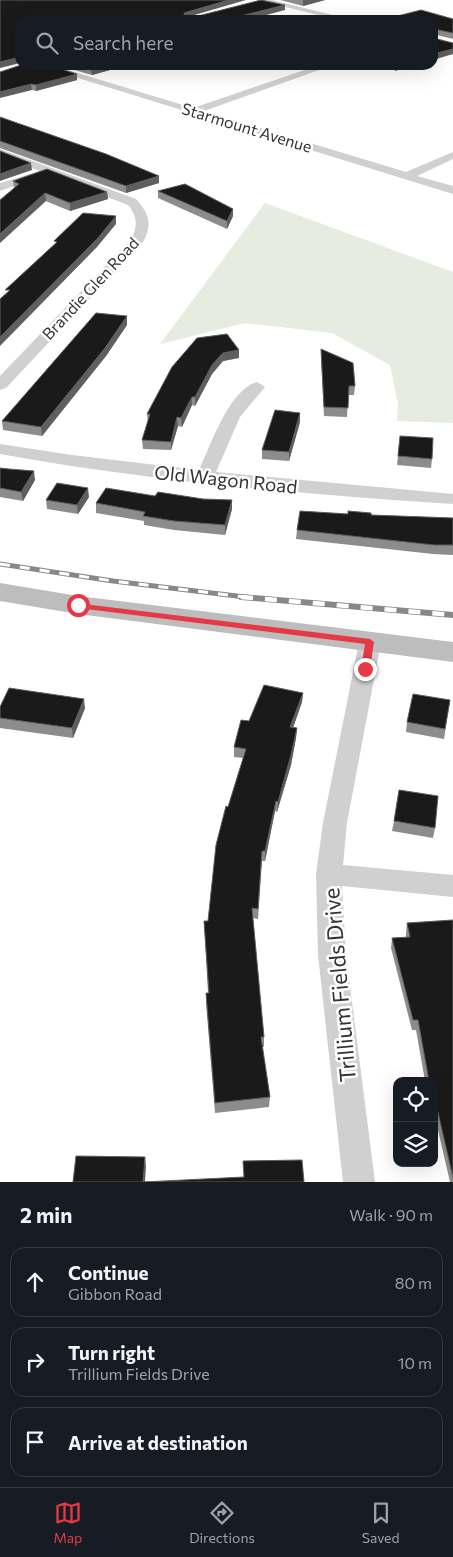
<!DOCTYPE html>
<meta charset="utf-8">
<style>
body{margin:0;font-family:Commissioner,sans-serif;background:#242831;color:#f1f3f6}
.controls{position:absolute;right:15px;bottom:15px;display:grid;overflow:hidden;border-radius:10px;box-shadow:0 5px 20px #0002}
.controls button{width:45px;height:45px;display:grid;place-items:center;padding:0;border:0;border-bottom:1px solid #363941;background:#171b24;color:#f1f3f6;font:25px sans-serif}
.stop{position:absolute;width:15px;height:15px;margin:-11px;border:4px solid #e63946;border-radius:50%;background:#fff}
.stop.end{background:#e63946;border-color:#fff;box-shadow:0 1px 5px #0008}
.list{margin:0;padding:0;list-style:none}
h2{display:flex;justify-content:space-between;align-items:center;height:65px;margin:0;padding:0 20px;font-size:21px}
h2 small{font-size:16px;font-weight:400;color:#9ea1a6}
.list li{display:grid;grid-template-columns:32px 1fr auto;gap:15px;align-items:center;box-sizing:border-box;height:70px;margin:0 10px 10px;padding:0 10px;border:1px solid #363941;border-radius:15px}
.list b{display:block;font-size:19px;white-space:nowrap}
.list p{margin:0;font-size:16px;white-space:nowrap;color:#9ea1a6}
.list em{font-size:16px;font-style:normal;color:#9ea1a6}
.icon{flex:none;width:28px;height:28px;fill:none;stroke:currentColor;stroke-width:2;stroke-linecap:round;stroke-linejoin:round}
.map{position:relative;flex:none;width:453px;height:1182px;overflow:hidden}
.search{position:absolute;background:#171b24;box-shadow:0 5px 20px #0002;left:15px;right:15px;top:15px;height:55px;display:flex;align-items:center;gap:12px;box-sizing:border-box;padding:0 18px;border-radius:15px;color:#9ea1a6;font-size:19px}
.sheet{height:305px;background:#171b24}
nav{display:flex;justify-content:space-around;align-items:center;box-sizing:border-box;height:70px;border-top:1px solid #363941;background:#171b24;font-size:14px;color:#9ea1a6}
nav a{display:grid;justify-items:center;gap:2px}
nav .on{color:#e63946}
.map>svg:first-child{display:block}
.green{fill:#e6ecdf}
.lines{fill:none;stroke-linecap:round;stroke-linejoin:round}
.street{fill:#d0d0d0;fill-rule:evenodd}
.secondary{fill:#bdbdbd;fill-rule:evenodd}
.rail-far1-casing{stroke:#888;stroke-width:5}
.rail-casing{stroke:#888;stroke-width:6}
.rail-far1{stroke:#fff;stroke-width:3;stroke-dasharray:10;stroke-linecap:butt}
.rail{stroke:#fff;stroke-width:4.5;stroke-dasharray:12;stroke-linecap:butt}
.wall{fill:#8c8c8c}
.shaded-wall{fill:#5f5f5f}
.building{fill:#1a1a1a;stroke:#5f5f5f}
.route{fill:#e63946}
.labels{text-anchor:middle;dominant-baseline:central;stroke-width:5;stroke-linejoin:round;paint-order:stroke}
.far-street-label{font-size:16px;fill:#333;stroke:#fff}
.street-label{font-size:19px;fill:#333;stroke:#fff}
.near-street-label{font-size:22px;fill:#333;stroke:#fff}
</style>
<div class="map">
<svg width="453" height="1182" viewBox="0 0 453 1182">
<rect width="100%" height="100%" fill="#fff"/>
<path class="green" d="M265 203 453 272V423L397 421 398 404 390 365 332 333 245 323 160 344Z"/>
<g class="lines">
<path class="street" d="M257 0H272L353 20H338Z
M36 65H51L193 108 319 65H333L204 111 406 172 453 152V159L417 176 453 186V194Z
M0 149 136 199C149 213 153 225 143 242L6 388 0 390V376L132 238C138 224 137 216 128 205L42 172V176L0 191V183L40 171 0 156Z
M257 382 265 387 240 417 216 472 453 494V504C302 494 149 481 0 454V444L72 455 199 470C210 447 229 389 257 382Z
M370 635 377 637 381 642 347 823 343 865 453 875V897L342 886 346 955 375 1182H343L318 955 316 874 323 823 359 642 363 637Z"/>
<path class="secondary" d="M0 583 78 596 453 642V662L78 614 0 601Z"/>
<defs>
<path id="rail-far1" d="M0 564 113 581 253 598"/>
<path id="rail" d="M241 597 453 615"/>
</defs>
<use href="#rail-far1" class="rail-far1-casing"/>
<use href="#rail" class="rail-casing"/>
<use href="#rail-far1" class="rail-far1"/>
<use href="#rail" class="rail"/>
</g>
<path class="wall" d="M280 0H325L303 6Z
M453 19V39L433 34V20Z
M57 65H128L92 75Z
M0 72 77 74V80L36 91 32 90Z
M0 117 159 183 126 193 0 148Z
M13 181 107 192 108 199 70 211 14 188Z
M158 191 233 216 227 229 158 198Z
M127 325 106 356 42 436 3 430 2 421Z
M321 349 355 386 354 395H348L347 417 324 416 321 358Z
M239 358 223 361 212 374 195 406 192 405 182 427 178 426 171 450 143 449 142 440 148 422 147 414 172 367Z
M300 413V422L289 461 262 459V450Z
M400 436 432 459 431 468 397 465Z
M0 468 35 480 23 501 0 497Z
M89 497 78 514 47 509 46 500Z
M96 503 232 509 225 535 174 530 144 525V521L96 513Z
M348 514 453 518V555L433 554 296 539 297 530Z
M303 693 302 702 293 727 297 728 296 738 291 765 277 812 275 811 265 861H262L258 919 253 918 264 1037V1047H262L270 1097 269 1107 215 1113 206 1003V993H208L204 921H208L228 807 243 758 234 757V747L249 721Z
M450 700 444 739 406 732 407 722Z
M0 707 85 708 73 738 0 728Z
M394 821 435 828 433 838 392 831Z
M453 920V1182H450L434 1113V1081H425L416 1030H412L391 948 392 938 406 937V933L407 923Z"/>
<path class="shaded-wall" d="M229 0H246L184 18V13Z
M303 0H325L303 6Z
M285 5V10L247 20H234L241 16Z
M453 49V54L433 60V54Z
M19 57 20 63 0 68V62Z
M107 65H128L92 75 91 70Z
M395 65H416L395 71Z
M77 74V80L36 91V85Z
M31 84 32 90 0 98V92Z
M31 163 32 170 0 181V174Z
M159 176V183L126 193V186Z
M107 192 108 199 70 211V203Z
M45 193 46 201 0 243V234Z
M233 209V216L227 229V221Z
M116 216V224L97 247 0 346V337Z
M127 316V325L106 356 42 436 41 427Z
M239 350V358L223 361 212 374 195 406V397L212 365 223 353Z
M192 397V405L182 427 181 418Z
M300 413V422L289 461V452Z
M177 417 178 426 171 450V442Z
M34 471 35 480 23 501 21 492Z
M88 488 89 497 78 514 77 505Z
M232 500V509L225 535V525Z
M303 693 302 702 290 737V727Z
M84 699 85 708 73 738 72 728Z
M297 728 296 738 291 765 277 812 278 802Z
M276 801 275 811 265 861V851Z
M145 1157 146 1166 145 1182H143Z"/>
<path class="building" d="M0 0H229L184 13 185 17 198 16 261 0 285 5 241 16 245 17 234 20H20V57L0 62Z
M421 10 453 19V33L434 29H433V20H382Z
M433 38 453 43V49L433 54Z
M21 65H48L77 74 36 85 31 84 0 92V72Z
M76 65H107L91 70Z
M0 117 106 154 159 176 126 186 0 141Z
M0 151 31 163 0 174Z
M47 169 107 192 70 203 45 193 0 234V200L19 184 13 181Z
M185 184 233 209 227 221 158 191Z
M83 213 116 216 97 239 0 337V299L10 290H5L57 242 54 241Z
M96 313 127 316 105 348 41 427 2 421Z
M227 334 239 350 223 353 212 365 195 397H192L181 418 177 417 171 442 142 440 150 414H147L172 367 197 338Z
M321 349 353 363 355 386H349L348 408 324 407Z
M275 410 300 413 289 452 262 450Z
M400 436 433 438 432 459 398 456Z
M0 468 9 469 34 471 21 492 0 488Z
M57 483 88 488 77 505 46 500Z
M106 488 155 496 158 492 203 499 232 500 225 525 174 521 143 516 145 512 96 503Z
M300 511 348 514V511L371 513V515L453 518V545H434L297 530Z
M264 685 303 693 290 727 297 728 291 755 278 802 276 801 265 851H262L258 909 252 908 264 1037H261L270 1097 215 1103 206 993H209L204 921H208L216 845 226 806 228 807 246 749 234 747 241 720 249 721Z
M9 688 84 699 72 728 0 718V707Z
M413 694 450 700 445 729 407 722Z
M399 790 438 796 435 828 394 821Z
M453 920V1178L434 1095V1081H429L418 1020H413L392 938 410 937 407 923Z
M76 1156 145 1157 143 1182 244 1177 243 1161 302 1160 304 1182H73Z"/>
<path class="route" d="M75 603 370 639 374 642 370 669 365 672 361 669 365 644 78 608 75 607Z"/>
<g class="labels">
<g class="far-street-label">
<text transform="translate(247 127) rotate(17)">Starmount Avenue</text>
<text transform="translate(90 288) rotate(-47)">Brandie Glen Road</text>
</g>
<g class="street-label">
<text transform="translate(226 479) rotate(6)">Old Wagon Road</text>
</g>
<g class="near-street-label">
<text transform="translate(339 985) rotate(-95)">Trillium Fields Drive</text>
</g>
</g>
</svg>
<div class="controls">
<button><svg class="icon" aria-label="locate" viewBox="0 0 24 24"><circle cx="12" cy="12" r="6"/><path d="M12 2v4M12 18v4M2 12h4M18 12h4"/></svg></button>
<button><svg class="icon" aria-label="layers" viewBox="0 0 24 24"><path d="M12 4l9 5-9 5-9-5zM3 14l9 5 9-5"/></svg></button>
</div>
<div class="stop" style="left:78px;top:605px"></div>
<div class="stop end" style="left:365px;top:669px"></div>
<div class="search"><svg class="icon" aria-label="search" viewBox="0 0 24 24"><circle cx="10" cy="10" r="6"/><path d="M15 15l6 6"/></svg>Search here</div>
</div>
<section class="sheet">
<h2>2 min<small>Walk · 90 m</small></h2>
<ul class="list">
<li><svg class="icon" aria-label="ahead" viewBox="0 0 24 24"><path d="M12 20V5M6 11l6-6 6 6"/></svg><div><b>Continue</b><p>Gibbon Road</p></div><em>80 m</em></li>
<li><svg class="icon" aria-label="right" viewBox="0 0 24 24"><path d="M7 20v-9h11M14 6l5 5-5 5"/></svg><div><b>Turn right</b><p>Trillium Fields Drive</p></div><em>10 m</em></li>
<li><svg class="icon" aria-label="arrive" viewBox="0 0 24 24"><path d="M6 21V4h12l-3 4 3 4H6"/></svg><div><b>Arrive at destination</b></div></li>
</ul>
</section>
<nav>
<a class="on"><svg class="icon" aria-label="map" viewBox="0 0 24 24"><path d="M3 6l6-2 6 2 6-2v14l-6 2-6-2-6 2zM9 4v14M15 6v14"/></svg>Map</a>
<a><svg class="icon" aria-label="directions" viewBox="0 0 24 24"><path d="M12 3l9 9-9 9-9-9zM9 14v-3h6M13 9l2 2-2 2"/></svg>Directions</a>
<a><svg class="icon" aria-label="saved" viewBox="0 0 24 24"><path d="M7 4h10v16l-5-4-5 4z"/></svg>Saved</a>
</nav>
